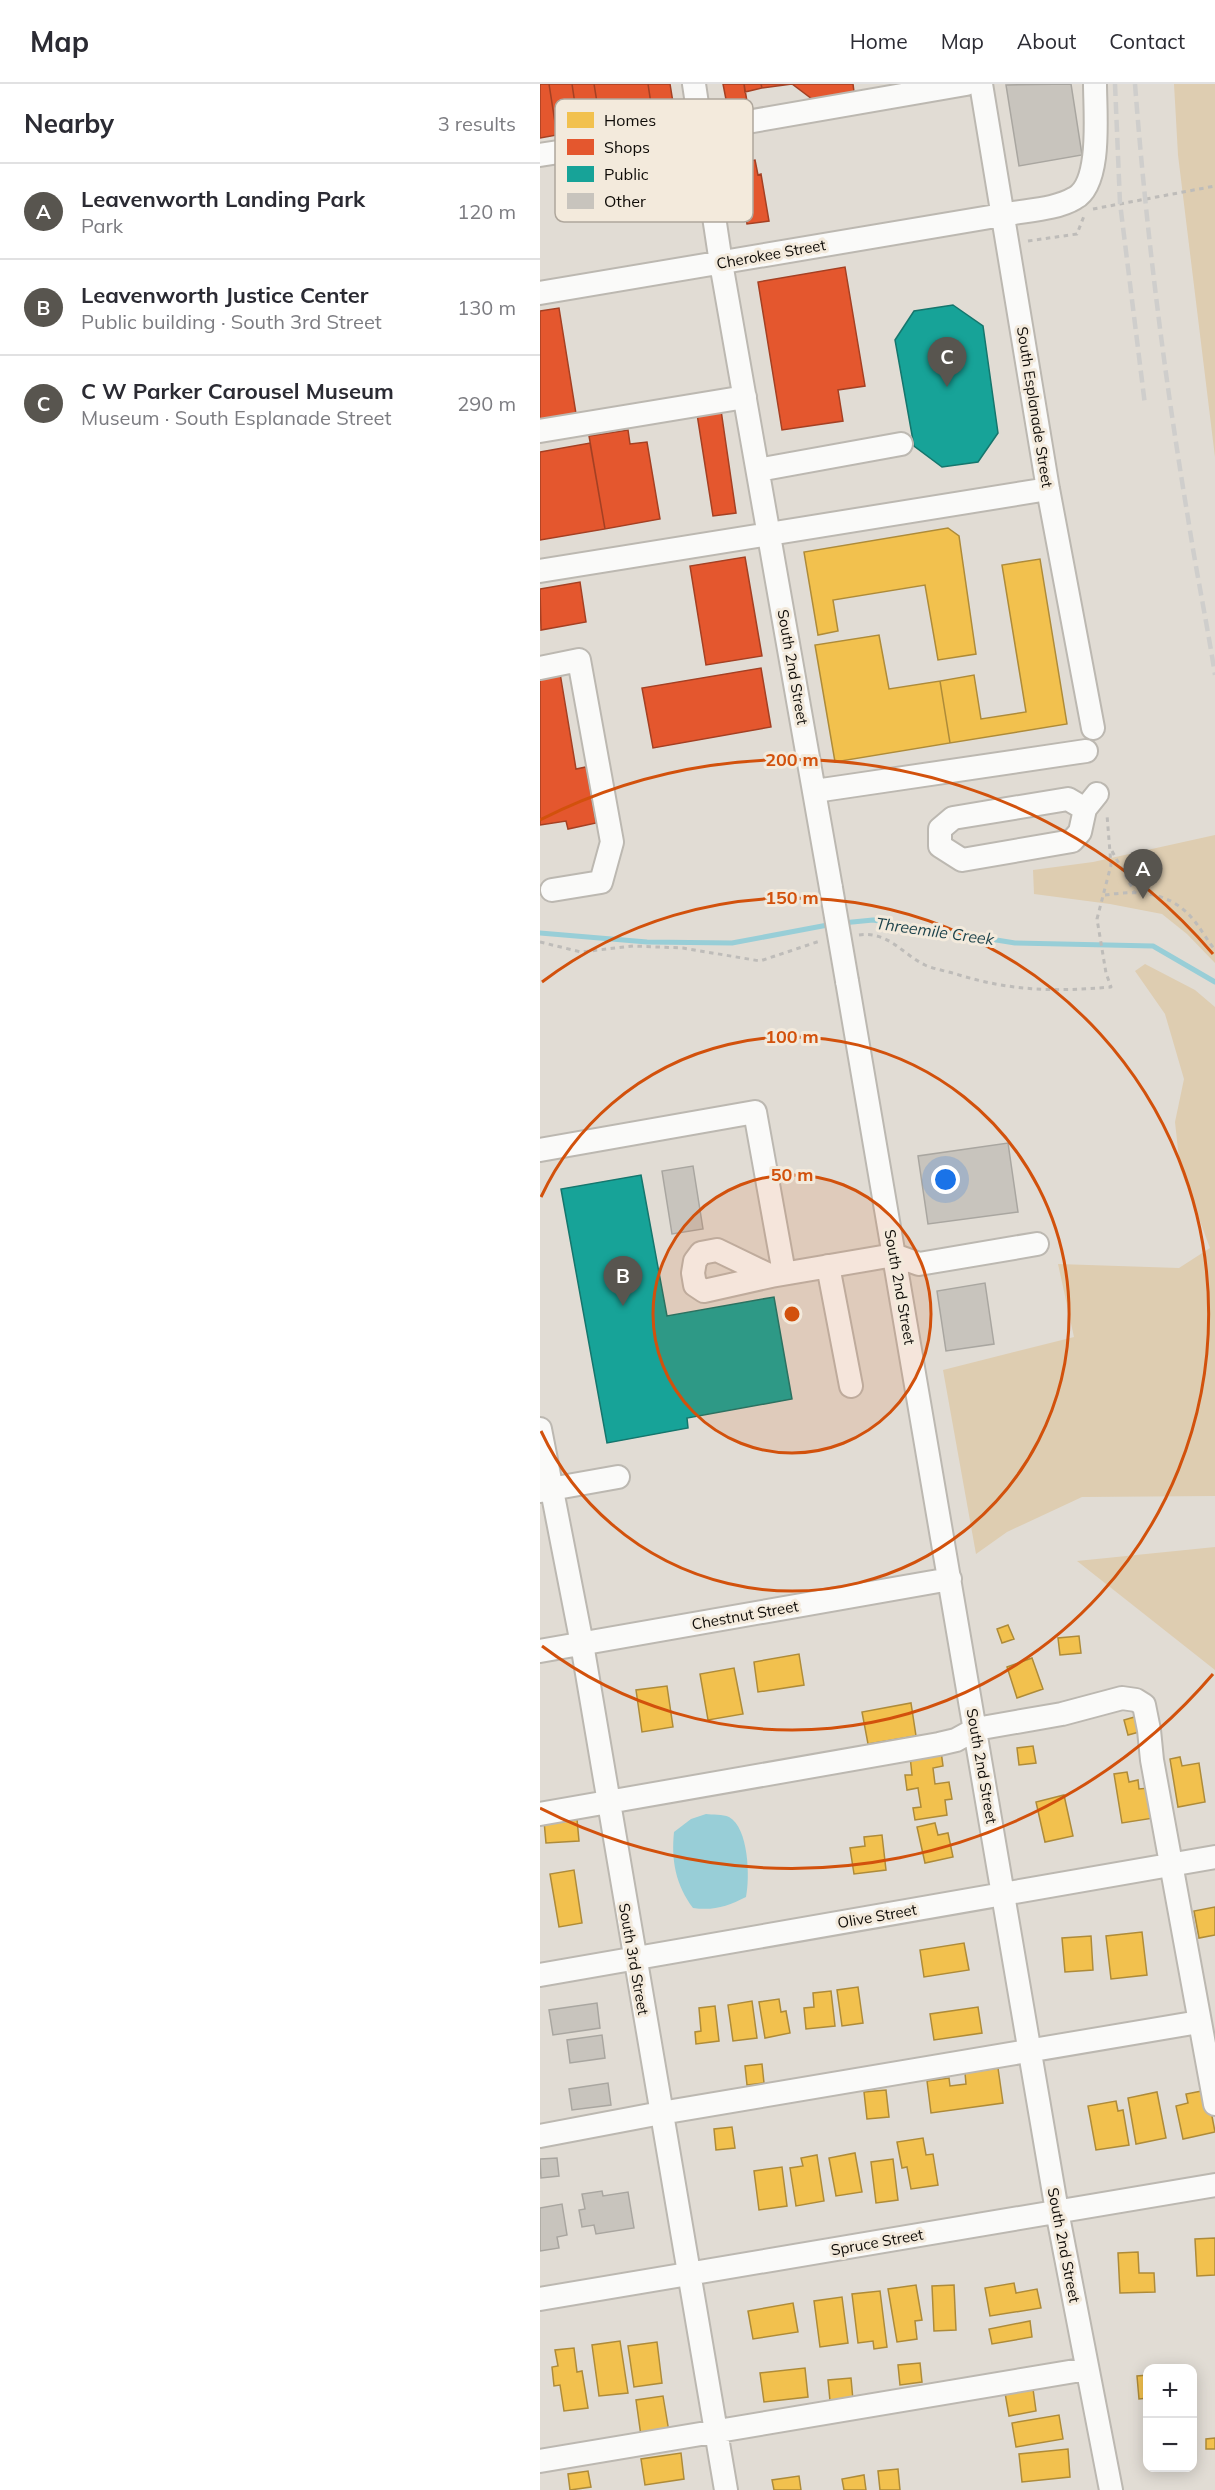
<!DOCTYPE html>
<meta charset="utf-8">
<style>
body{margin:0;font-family:Mulish,sans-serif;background:#f7f7f7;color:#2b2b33}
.controls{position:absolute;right:18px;bottom:18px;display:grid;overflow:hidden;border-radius:12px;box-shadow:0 3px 15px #0003}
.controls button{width:54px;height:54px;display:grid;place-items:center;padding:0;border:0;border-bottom:2px solid #e1e1e2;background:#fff;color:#2b2b33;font:30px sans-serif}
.you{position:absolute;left:406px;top:1096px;width:21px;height:21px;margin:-15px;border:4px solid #fff;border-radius:50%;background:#1a73e8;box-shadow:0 0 0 9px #1a73e833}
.badge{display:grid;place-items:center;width:39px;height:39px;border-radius:50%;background:#58554f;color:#fff;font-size:20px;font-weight:700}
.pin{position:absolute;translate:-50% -50px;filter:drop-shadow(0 2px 3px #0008)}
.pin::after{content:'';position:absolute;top:32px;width:21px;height:18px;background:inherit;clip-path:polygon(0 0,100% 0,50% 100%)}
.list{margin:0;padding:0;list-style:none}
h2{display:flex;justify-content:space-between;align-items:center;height:78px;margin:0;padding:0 24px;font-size:26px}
h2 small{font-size:20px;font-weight:400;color:#7c7c81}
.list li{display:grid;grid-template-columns:39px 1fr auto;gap:18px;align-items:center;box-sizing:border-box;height:96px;padding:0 24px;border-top:2px solid #e1e1e2}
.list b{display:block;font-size:22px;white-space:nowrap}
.list p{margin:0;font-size:20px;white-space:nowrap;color:#7c7c81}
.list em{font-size:20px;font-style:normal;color:#7c7c81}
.map{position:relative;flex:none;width:675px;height:2406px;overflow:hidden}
header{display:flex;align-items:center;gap:36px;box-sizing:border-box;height:84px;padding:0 30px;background:#fff;border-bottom:2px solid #e1e1e2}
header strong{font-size:28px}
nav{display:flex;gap:33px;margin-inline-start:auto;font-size:21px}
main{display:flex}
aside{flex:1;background:#fff}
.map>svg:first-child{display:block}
.green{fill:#decdb1}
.water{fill:#98ced7}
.homes{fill:#f2c14e;stroke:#ae8b39;stroke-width:1.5}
.shops{fill:#e4572e;stroke:#a44023;stroke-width:1.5}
.public{fill:#17a398;stroke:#15766d;stroke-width:1.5}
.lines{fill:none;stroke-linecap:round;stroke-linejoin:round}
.stream{stroke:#98ced7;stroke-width:5}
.building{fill:#c8c4bd;stroke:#a9a6a0;stroke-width:1.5}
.minor-casing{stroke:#bcb8b1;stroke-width:26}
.path{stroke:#bebcb9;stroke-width:3;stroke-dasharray:4.5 4.5;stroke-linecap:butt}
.minor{stroke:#fafaf9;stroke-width:22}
.rail{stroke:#cfcecc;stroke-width:4.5;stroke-dasharray:12 6;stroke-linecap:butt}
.minor-bridge-casing{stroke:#bcb8b1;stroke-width:26;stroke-linecap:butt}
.minor-bridge{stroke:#fafaf9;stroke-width:22}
.ring{fill:none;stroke:#d2510c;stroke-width:3}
.labels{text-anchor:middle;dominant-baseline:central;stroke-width:6;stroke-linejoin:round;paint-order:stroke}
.street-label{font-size:15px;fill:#0f0c08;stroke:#f3eadc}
.water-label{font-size:16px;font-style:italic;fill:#1e444c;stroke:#f3eadc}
.key{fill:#f3eadc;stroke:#afa79c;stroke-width:1.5}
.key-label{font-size:16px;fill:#0f0c08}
.centre{fill:#d2510c;stroke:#f3eadc;stroke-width:3}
.ring-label{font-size:18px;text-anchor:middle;font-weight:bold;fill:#d2510c;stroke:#f3eadc;stroke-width:6;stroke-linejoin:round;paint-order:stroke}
</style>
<header>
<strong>Map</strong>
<nav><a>Home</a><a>Map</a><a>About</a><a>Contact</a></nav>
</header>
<main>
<aside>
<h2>Nearby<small>3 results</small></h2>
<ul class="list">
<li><span class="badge">A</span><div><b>Leavenworth Landing Park</b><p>Park</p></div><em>120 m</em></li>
<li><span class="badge">B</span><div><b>Leavenworth Justice Center</b><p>Public building · South 3rd Street</p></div><em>130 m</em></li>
<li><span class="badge">C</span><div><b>C W Parker Carousel Museum</b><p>Museum · South Esplanade Street</p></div><em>290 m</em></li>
</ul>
</aside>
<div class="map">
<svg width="675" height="2406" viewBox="0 0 675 2406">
<rect width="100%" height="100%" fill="#e1dcd4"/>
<path class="green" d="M634 0H675V373L638 71Z
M675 751V879L647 850 622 830 570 820 494 810 493 786 553 778Z
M605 880 655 906 675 923V1412L542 1413 467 1448 436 1470 403 1286 534 1253 518 1180 639 1184 670 1164 640 1084 635 1038 644 995 625 930 595 887Z
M675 1463V1586L537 1477Z"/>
<path class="water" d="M166 1730C172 1731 183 1730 189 1733 209 1744 210 1794 206 1813 188 1822 174 1827 153 1824 136 1801 131 1777 134 1748L151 1735Z"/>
<path class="homes" d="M408 444 419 452 436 570 398 576 385 501 293 516 298 547 278 551 264 468Z
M500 475 527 640 410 659 400 597 434 591 441 635 486 628 462 481Z
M339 551 349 605 400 597 410 659 295 678 275 561Z
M468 1541 474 1555 462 1559 457 1545Z
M539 1552 541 1569 520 1571 518 1554Z
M259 1570 264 1601 218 1608 214 1578Z
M492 1574 503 1605 477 1614 467 1583Z
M194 1584 203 1630 168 1636 160 1590Z
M127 1602 133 1643 102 1648 96 1606Z
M371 1619 376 1652 328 1660 322 1628Z
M598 1632 603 1647 588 1651 584 1636Z
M493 1662 496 1679 479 1681 477 1664Z
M401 1667 403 1682 393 1684 395 1700 409 1698 412 1715 405 1716 407 1731 375 1736 373 1724 381 1723 378 1704 367 1706 365 1691H372L370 1672Z
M640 1673 642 1682 659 1679 665 1718 638 1723 630 1675Z
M587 1688 589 1698 598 1696 599 1705 609 1704 614 1734 582 1739 574 1690Z
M524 1711 533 1752 505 1758 496 1718Z
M37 1735 39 1757 6 1759 4 1737Z
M395 1739 398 1751 408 1749 413 1773 385 1779 377 1743Z
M342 1751 346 1786 314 1790 310 1764 325 1762 324 1753Z
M34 1786 42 1839 19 1843 10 1790Z
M675 1823V1851L659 1854 654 1827Z
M602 1848 607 1891 571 1895 566 1852Z
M551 1852 553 1886 525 1888 522 1854Z
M424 1859 429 1886 384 1893 380 1866Z
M318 1903 323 1939 302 1942 297 1906Z
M291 1907 295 1942 266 1945 264 1924 274 1923 273 1909Z
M239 1915 241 1928 246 1927 250 1949 225 1954 219 1918Z
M212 1917 217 1954 193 1957 188 1921Z
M175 1922 179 1957 156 1960 155 1948 161 1947 159 1924Z
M438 1923 442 1949 394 1956 390 1930Z
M222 1980 224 1999 207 2001 205 1982Z
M458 1984 463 2019 391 2029 387 1997 409 1994 410 2002 426 2000 425 1989Z
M346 2006 349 2033 327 2035 324 2008Z
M667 2006 675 2048 643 2055 636 2022 648 2019 646 2010Z
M617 2008 626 2054 596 2060 588 2014Z
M576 2017 578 2027 583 2026 589 2061 556 2066 548 2022Z
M192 2043 195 2064 176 2066 174 2045Z
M383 2054 386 2071 393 2070 398 2101 371 2105 367 2083 362 2084 357 2058Z
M315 2069 322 2108 296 2112 289 2074Z
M277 2071 284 2117 256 2122 250 2084 263 2082 261 2074Z
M353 2075 358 2116 336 2119 331 2078Z
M242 2083 247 2122 219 2126 214 2087Z
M675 2154V2191L657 2192 655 2155Z
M598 2168 599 2189H614L615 2208 580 2209 578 2169Z
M474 2199 476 2209 497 2205 501 2224 450 2232 445 2204Z
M376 2201 382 2236 375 2237 377 2255 357 2258 348 2205Z
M414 2201 416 2246 394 2247 392 2202Z
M340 2207 347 2263 334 2265 333 2257 318 2259 312 2210Z
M302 2213 308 2259 280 2263 274 2217Z
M253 2219 258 2248 213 2255 208 2227Z
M490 2237 492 2253 452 2260 449 2245Z
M80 2257 88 2309 59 2312 52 2261Z
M117 2258 122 2299 94 2303 88 2262Z
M34 2264 37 2288 42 2287 48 2324 24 2327 20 2301 14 2302 12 2283 18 2282 15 2266Z
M380 2279 382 2298 360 2301 358 2281Z
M265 2284 268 2313 224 2318 220 2289Z
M608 2291V2314L599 2315 597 2292Z
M311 2294 313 2316 290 2317 288 2296Z
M493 2305 496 2327 469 2332 465 2309Z
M123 2312 129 2348 101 2352 96 2316Z
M519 2331 523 2355 476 2363 472 2339Z
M675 2354V2365H666V2355Z
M528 2365 530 2393 482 2398 479 2370Z
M141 2369 144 2395 105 2401 101 2375Z
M358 2385 360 2406H340L338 2387Z
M48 2387 51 2403 30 2406 28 2390Z
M324 2391 326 2406H304L302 2395Z
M259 2392 261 2406H234L232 2396Z"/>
<path class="shops" d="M0 0H9L17 51 0 54Z
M9 0H32L39 47 17 51Z
M32 0H54L61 43 39 47Z
M54 0H108L113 34 61 43Z
M108 0H130L137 43 115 46Z
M183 0H204L208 23 188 26Z
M204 0H221L222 4 205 8Z
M221 0H313L314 8 272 15 252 0 222 4Z
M215 76 218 91 221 90 229 137 207 140 197 79Z
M305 183 325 302 298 306 303 337 242 346 218 198Z
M19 224 37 336 0 342V227Z
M181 326 196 429 173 432 157 330Z
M88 346 90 360 107 358 120 435 65 445 49 352Z
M50 359 65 445 0 456V368Z
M205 473 222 572 166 581 150 482Z
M40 498 46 538 1 546 0 505Z
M221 584 231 643 113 664 102 604Z
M20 589 36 685 46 683 56 739 28 745 26 737 0 741V593Z"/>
<path class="public" d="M413 221 443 242 458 349 438 378 402 383 374 362 355 256 374 227Z
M101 1091 127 1232 234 1213 252 1315 147 1334 148 1344 67 1359 21 1105Z"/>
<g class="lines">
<path class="stream" d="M302 839 333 836 475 859 613 862 675 898
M0 849 107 858 192 859 293 840"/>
</g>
<path class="building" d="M531 0 542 71 479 82 466 1Z
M468 1059 478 1128 388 1140 378 1072Z
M153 1082 163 1145 132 1150 122 1087Z
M445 1199 454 1260 406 1267 397 1207Z
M57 1919 60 1944 13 1951 9 1926Z
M62 1951 65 1974 30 1979 27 1956Z
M68 1999 71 2021 32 2026 29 2005Z
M17 2074 19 2092 1 2094 0 2075Z
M62 2107 63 2112 88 2108 94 2144 56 2150 54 2141 42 2143 39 2126 45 2125 42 2110Z
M22 2120 27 2151 17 2153 19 2164 0 2167V2124Z"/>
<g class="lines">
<defs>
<path id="minor" d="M154 0 181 179 291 804
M441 0 508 405 553 644
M0 71 161 46 426 0
M0 209 462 131C485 126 515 126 535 114 562 99 555 29 555 0
M0 347 205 313
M218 386 361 360
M0 487 508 405
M0 584 39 576 72 758 61 798 12 806
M275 707 546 667
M545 725 528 715 413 734 400 745V762L422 776 532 757 540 748 545 725 557 710
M307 897 517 2127 571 2406
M0 1066 215 1028 244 1189
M288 1182 311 1302
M231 1192 164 1207 155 1201 153 1189 155 1177 161 1169 177 1166 231 1192 354 1171 379 1180 497 1160
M0 1345 42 1560 186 2406
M0 1407 78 1393
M0 1567 410 1495
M0 1730 399 1660 416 1656 436 1645 522 1630 582 1614 596 1616 604 1621 609 1646 612 1676 675 2020
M0 1891 675 1773
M0 2052 121 2029 659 1938
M0 2215 675 2101
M0 2377 547 2285"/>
</defs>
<use href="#minor" class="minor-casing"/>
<path class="path" d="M553 125 675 102
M488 157 537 150 544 132
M572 767 594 807
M565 811C600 806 632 807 656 839 662 847 668 857 675 866
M319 851C348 847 361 869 385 881 394 885 406 887 416 890 470 907 515 908 571 903L566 889 557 835 571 781 567 731
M0 858 41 868 93 862 143 864 220 877 280 857"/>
<use href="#minor" class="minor"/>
<path class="rail" d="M575 0 580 119 605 321
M595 0C606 145 624 290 648 434 656 487 667 539 675 591"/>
<defs>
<path id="minor-bridge" d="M291 804 307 897"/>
</defs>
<use href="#minor-bridge" class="minor-bridge-casing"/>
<use href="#minor-bridge" class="minor-bridge"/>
</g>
<circle cx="252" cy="1230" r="139" fill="#d2510c" fill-opacity=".12"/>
<g class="ring">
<circle cx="252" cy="1230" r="139"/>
<path d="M1 1113A277 277 0 1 1 1 1347"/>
<path d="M2 898A416 416 0 1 1 2 1562"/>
<path d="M673 1590A554 554 0 0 1 0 1724M0 736A554 554 0 0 1 673 870"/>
</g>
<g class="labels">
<g class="street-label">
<text transform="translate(231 170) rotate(-10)">Cherokee Street</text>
<text transform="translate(495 323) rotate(81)">South Esplanade Street</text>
<text transform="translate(253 583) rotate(80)">South 2nd Street</text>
<text transform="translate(360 1203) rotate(80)">South 2nd Street</text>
<text transform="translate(205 1531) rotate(-10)">Chestnut Street</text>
<text transform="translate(442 1682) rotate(80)">South 2nd Street</text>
<text transform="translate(337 1832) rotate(-10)">Olive Street</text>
<text transform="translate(94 1875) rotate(80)">South 3rd Street</text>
<text transform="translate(337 2158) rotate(-10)">Spruce Street</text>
<text transform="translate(524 2161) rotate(79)">South 2nd Street</text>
</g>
<g class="water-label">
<text transform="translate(395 847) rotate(8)">Threemile Creek</text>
</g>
</g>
<rect x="15" y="15" width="198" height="123" rx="9" class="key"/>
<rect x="27" y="28" width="27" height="16" fill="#f2c14e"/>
<rect x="27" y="55" width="27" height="16" fill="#e4572e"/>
<rect x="27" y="82" width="27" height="16" fill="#17a398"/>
<rect x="27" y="109" width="27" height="16" fill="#c8c4bd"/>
<g class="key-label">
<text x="64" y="42">Homes</text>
<text x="64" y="69">Shops</text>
<text x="64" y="96">Public</text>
<text x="64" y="123">Other</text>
</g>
<circle cx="252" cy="1230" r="9" class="centre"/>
<g class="ring-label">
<text x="252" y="682">200 m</text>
<text x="252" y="820">150 m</text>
<text x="252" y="959">100 m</text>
<text x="252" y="1097">50 m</text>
</g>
</svg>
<div class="controls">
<button>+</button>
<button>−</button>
</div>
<div class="you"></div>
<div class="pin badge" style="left:603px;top:815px">A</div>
<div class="pin badge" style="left:83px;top:1222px">B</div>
<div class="pin badge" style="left:407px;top:303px">C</div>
</div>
</main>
